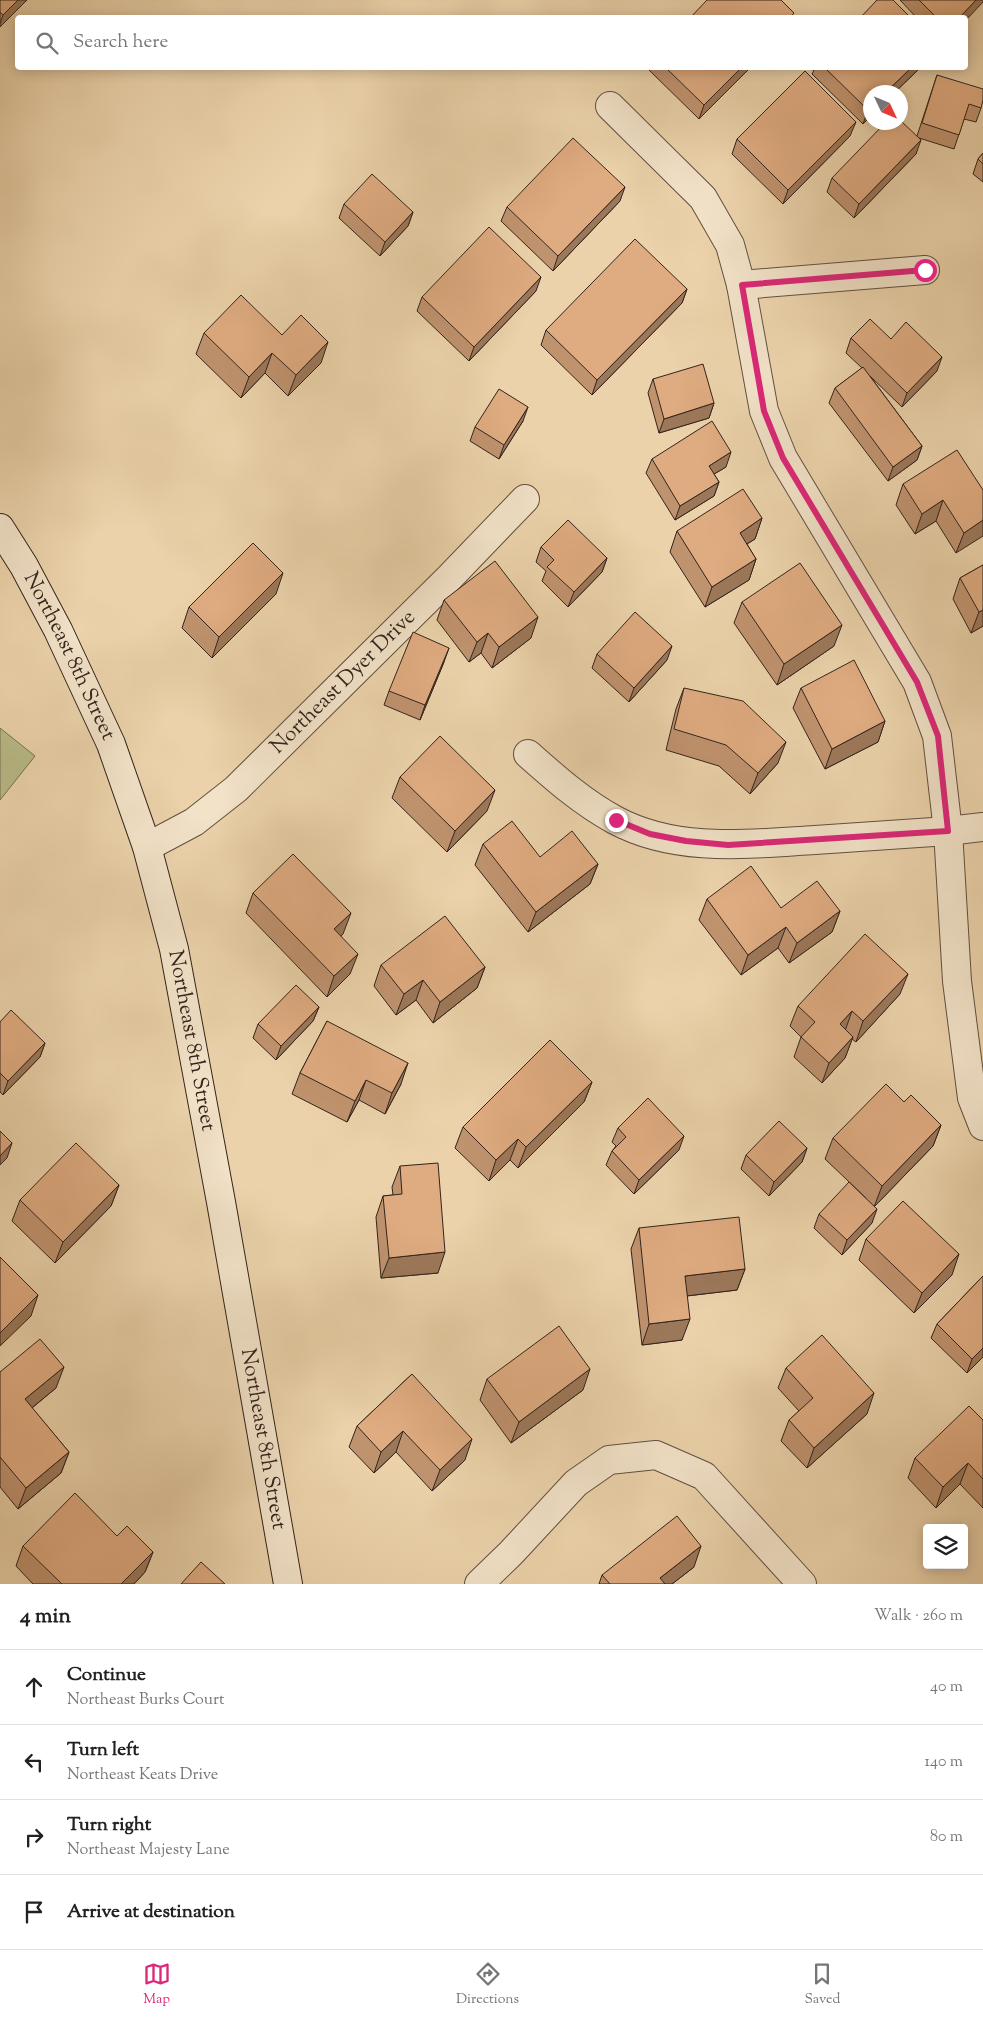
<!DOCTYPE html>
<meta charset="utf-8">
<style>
body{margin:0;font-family:"Sorts Mill Goudy",serif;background:#f6f6f6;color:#202124}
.controls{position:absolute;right:15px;bottom:15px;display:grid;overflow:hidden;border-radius:5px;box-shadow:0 2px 12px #0003}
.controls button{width:45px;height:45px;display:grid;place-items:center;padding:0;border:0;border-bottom:1px solid #e0e0e0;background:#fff;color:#202124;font:25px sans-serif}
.compass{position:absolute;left:863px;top:85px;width:45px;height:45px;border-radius:50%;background:#fff;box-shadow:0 2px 12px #0003;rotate:134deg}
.stop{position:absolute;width:15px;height:15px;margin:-11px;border:4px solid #db2777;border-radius:50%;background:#fff}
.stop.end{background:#db2777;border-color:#fff;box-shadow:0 1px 5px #0008}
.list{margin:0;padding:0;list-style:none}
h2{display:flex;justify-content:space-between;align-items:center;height:65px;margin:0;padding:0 20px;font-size:21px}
h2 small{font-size:16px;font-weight:400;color:#757577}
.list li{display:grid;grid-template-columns:32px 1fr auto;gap:15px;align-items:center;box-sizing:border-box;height:75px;padding:0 20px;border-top:1px solid #e0e0e0}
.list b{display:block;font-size:19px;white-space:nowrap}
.list p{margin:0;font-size:16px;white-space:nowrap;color:#757577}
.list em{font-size:16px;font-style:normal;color:#757577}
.icon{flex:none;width:28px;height:28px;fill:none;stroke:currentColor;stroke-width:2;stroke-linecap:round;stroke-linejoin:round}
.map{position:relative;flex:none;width:983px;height:1584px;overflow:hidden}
.search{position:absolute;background:#fff;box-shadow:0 2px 12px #0003;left:15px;right:15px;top:15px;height:55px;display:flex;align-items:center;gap:12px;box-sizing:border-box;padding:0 18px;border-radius:5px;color:#757577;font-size:19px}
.sheet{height:365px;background:#fff}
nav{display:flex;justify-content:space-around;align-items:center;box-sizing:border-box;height:70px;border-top:1px solid #e0e0e0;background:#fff;font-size:14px;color:#757577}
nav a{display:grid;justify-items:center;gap:2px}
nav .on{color:#db2777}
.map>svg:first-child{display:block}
.green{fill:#b8bb88;stroke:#767052}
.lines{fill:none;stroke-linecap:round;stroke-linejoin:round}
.minor-casing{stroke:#615040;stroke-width:30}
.secondary-casing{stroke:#33241c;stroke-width:30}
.minor{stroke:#f2e2c8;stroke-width:28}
.secondary{stroke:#f2e2c8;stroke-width:28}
.wall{fill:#c0936f;stroke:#33241c}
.shaded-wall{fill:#9c785a;stroke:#33241c}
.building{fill:#dfab81;stroke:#33241c}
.route{stroke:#db2777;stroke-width:6}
.labels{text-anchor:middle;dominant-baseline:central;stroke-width:4;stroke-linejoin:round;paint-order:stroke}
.street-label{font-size:21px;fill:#33241c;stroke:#f2e2c8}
</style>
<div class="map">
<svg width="983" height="1584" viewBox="0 0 983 1584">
<rect width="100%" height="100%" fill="#ebd2aa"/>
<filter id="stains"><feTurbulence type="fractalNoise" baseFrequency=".004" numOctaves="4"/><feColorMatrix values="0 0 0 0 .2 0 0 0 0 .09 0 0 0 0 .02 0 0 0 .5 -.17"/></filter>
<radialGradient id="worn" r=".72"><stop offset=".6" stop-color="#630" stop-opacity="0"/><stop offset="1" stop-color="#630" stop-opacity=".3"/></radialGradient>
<path class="green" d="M0 728 35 756 0 800Z"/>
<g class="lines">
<defs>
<g id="minor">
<path d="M610 106 703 198 730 245 741 285 764 411 783 458 917 682 937 736 948 831 957 981 972 1098 983 1126"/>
<path d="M741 285 925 270"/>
<path d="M528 754C555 778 582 802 615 820 676 853 749 844 815 840 860 837 904 834 948 831L983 827"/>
<path id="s1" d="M147 847 194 822 236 789 449 578 525 499"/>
<path d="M479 1584 511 1553 576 1483 609 1460 656 1455 704 1476 802 1584"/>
</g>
<g id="secondary">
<path id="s2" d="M0 528 24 566 58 630 111 744 147 847 174 949 221 1202 288 1584"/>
</g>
</defs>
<use href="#minor" class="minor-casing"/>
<use href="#secondary" class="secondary-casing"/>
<use href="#minor" class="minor"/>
<use href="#secondary" class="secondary"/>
</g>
<path class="wall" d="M0 0H27L0 27Z
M900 0H983L966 18H917Z
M648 68H750L699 119 648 69Z
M815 68H920L895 92H870V117L863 124 812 74Z
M937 75 981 108 976 122 964 119 954 149 919 138 916 154 854 218 827 192 832 178 917 136Z
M850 136 783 204 732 154 737 139Z
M983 153V182L973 174 978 159Z
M620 201 553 271 501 221 507 207Z
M344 204 413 212 408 226 380 256 339 218Z
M687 289 682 303 592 395 541 345 546 330Z
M536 291 469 361 417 311 422 297Z
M204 333 321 363 288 396 265 373 241 398 196 354Z
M851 338 891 339 937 371 902 407 870 376 922 446 917 460 888 481 829 403 835 388 862 368 846 353Z
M653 379 714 403 709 418 659 433 648 393Z
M523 421 499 459 470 441 475 427Z
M652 459 726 467 714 474 719 482 714 496 675 520 646 473Z
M903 484 983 490 956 553 936 521 915 534 896 505Z
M762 518 755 539 747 544 756 559 749 580 705 607 670 552 677 531Z
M541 547 607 558 602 572 568 607 542 581 546 571 536 562Z
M983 565V626L971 633 953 599 960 578Z
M276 594 212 658 182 628 189 607Z
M444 600 531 638 492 668 481 653 469 662 437 620Z
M742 602 834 646 777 685 734 623Z
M597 654 667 660 629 702 592 668Z
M444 662 420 720 384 705 389 691Z
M684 688 778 763 750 794 719 766 666 750 676 709Z
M801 688 885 721 878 742 825 769 793 708Z
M400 777 487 811 447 852 392 798Z
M483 844 540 857 598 864 590 884 528 932 475 865Z
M253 893 343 934 341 936 350 974 327 997 246 913Z
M707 899 781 908 840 911 832 932 789 963 778 948 741 975 699 920Z
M381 965 485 967 477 988 433 1023 416 1000 396 1015 374 986Z
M900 994 856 1042 852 1039 845 1058 822 1083 794 1057 801 1037 790 1026 798 1006Z
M319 1007 313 1021 276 1060 253 1038 258 1024Z
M327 1021 401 1084 385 1114 359 1100 347 1122 292 1094 300 1073Z
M0 1022 45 1043 40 1057 3 1095 0 1092Z
M592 1082 584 1102 518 1168 510 1160 489 1181 455 1148 463 1127Z
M904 1102 941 1125 933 1146 874 1207 872 1223 842 1255 814 1228 819 1214 866 1198 825 1159 833 1138Z
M618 1128 679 1150 634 1194 606 1165 612 1151 616 1146 612 1142Z
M807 1148 802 1162 769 1196 741 1169 746 1155Z
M400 1166 438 1273 381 1278 376 1217 383 1196 393 1195 392 1187Z
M119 1185 111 1206 55 1263 12 1221 20 1200Z
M639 1228 745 1269 737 1290 687 1296 682 1340 642 1345 631 1249Z
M866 1239 952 1275 914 1313 859 1260Z
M983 1276V1357L967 1373 931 1338 937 1324Z
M786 1368 867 1414 807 1468 781 1441 789 1420 799 1411 778 1388Z
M0 1372 56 1388 32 1408 69 1452 61 1473 18 1509 0 1487Z
M412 1374 465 1460 432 1491 396 1452 374 1473 349 1447 357 1426Z
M487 1379 583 1390 511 1443 480 1400Z
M983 1420V1508L960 1484 936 1508 908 1478 915 1458Z
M117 1536 153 1552 145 1572 134 1584H33L16 1566 23 1546Z
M694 1567 672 1584H599L602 1575Z"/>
<path class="shaded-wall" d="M18 0H27L0 27V24L3 15Z
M976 0H983V2L966 20V18H959Z
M741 68H750L699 119 704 105Z
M911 68H920L895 92H886Z
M870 108V117L863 124 868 110Z
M856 122 850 136 783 204 788 190Z
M921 140 916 154 854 218 859 204Z
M625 187 620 201 553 271 558 256Z
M413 212 408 226 380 256 385 242Z
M541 277 536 291 469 361 474 347Z
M687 289 682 303 592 395 597 380Z
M328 342 321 363 288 396 296 375Z
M272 353 265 373 241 398 249 377Z
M942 357 937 371 902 407 907 393Z
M714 403 709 418 659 433 664 419Z
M528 407 523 421 499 459 504 445Z
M922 446 917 460 888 481 893 467Z
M731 452 726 467 704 480 709 466Z
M719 482 714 496 675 520 680 506Z
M943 500 936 521 915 534 922 514Z
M762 518 755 539 732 553 740 533Z
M983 520V536L956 553 964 533Z
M607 558 602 572 568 607 574 592Z
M756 559 749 580 705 607 712 587Z
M283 573 276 594 212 658 219 637Z
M983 610V626L971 633 979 612Z
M538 617 531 638 492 668 499 647Z
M842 625 834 646 777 685 784 664Z
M488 633 481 653 469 662 477 642Z
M672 646 667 660 629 702 634 688Z
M449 648 444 662 420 720 425 705Z
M885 721 878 742 825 769 832 749Z
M786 742 778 763 750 794 758 773Z
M495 790 487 811 447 852 455 831Z
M598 864 590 884 528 932 536 912Z
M840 911 832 932 789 963 797 943Z
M351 913 343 934 326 950 334 929Z
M786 927 778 948 741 975 748 955Z
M358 954 350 974 327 997 334 976Z
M485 967 477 988 433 1023 440 1002Z
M908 974 900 994 856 1042 863 1021Z
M423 980 416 1000 396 1015 404 994Z
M319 1007 313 1021 276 1060 281 1046Z
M852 1011 845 1031 840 1024Z
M853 1037 845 1058 822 1083 829 1063Z
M45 1043 40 1057 3 1095 8 1081Z
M408 1063 401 1084 385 1114 392 1093Z
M366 1080 359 1100 347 1122 355 1101Z
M592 1082 584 1102 518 1168 526 1147Z
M941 1125 933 1146 874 1207 882 1186Z
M684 1136 679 1150 634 1194 639 1180Z
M518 1139 510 1160 489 1181 496 1160Z
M12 1143 7 1158 0 1165V1156Z
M807 1148 802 1162 769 1196 774 1182Z
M119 1185 111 1206 55 1263 63 1242Z
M877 1209 872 1223 842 1255 847 1240Z
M445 1252 438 1273 381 1278 389 1258Z
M959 1254 952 1275 914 1313 922 1293Z
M745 1269 737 1290 677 1297 685 1276Z
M38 1295 31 1316 0 1346V1333Z
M690 1319 682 1340 642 1345 649 1324Z
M983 1348V1357L967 1373 972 1359Z
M64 1367 56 1388 17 1420 25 1399Z
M590 1369 583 1390 511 1443 519 1422Z
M874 1393 867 1414 807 1468 814 1448Z
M403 1431 396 1452 374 1473 381 1452Z
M472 1439 465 1460 432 1491 440 1470Z
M69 1452 61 1473 18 1509 26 1488Z
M968 1463 960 1484 936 1508 943 1487Z
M701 1546 694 1567 672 1584H658L660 1578Z
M153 1552 145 1572 134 1584H121Z"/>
<path class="building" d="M0 0H18L3 15 0 12Z
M707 0H781L794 13 790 18H690Z
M877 0H893L911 18H860Z
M919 0H976L959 18H937Z
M666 68H741L704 105Z
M825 68H911L886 92H870V108L868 110Z
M805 71 856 122 788 190 737 139Z
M937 75 983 89V100L981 108 969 104 959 135 922 123Z
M900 120 921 140 859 204 832 178 886 122H900Z
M573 138 625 187 558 256 507 207Z
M983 153V164L978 159Z
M372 174 413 212 385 242 344 204Z
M489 227 541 277 474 347 422 297Z
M635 239 687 289 597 380 546 330Z
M241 295 282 335 301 315 328 342 296 375 272 353 249 377 204 333Z
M870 319 891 339 906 322 942 357 907 393 851 338Z
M703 364 714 403 664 419 653 379Z
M863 367 922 446 893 467 835 388Z
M499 389 528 407 504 445 475 427Z
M712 421 731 452 709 466 719 482 680 506 652 459Z
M957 450 983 490V520L964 533 943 500 922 514 903 484Z
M743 489 762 518 740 533 756 559 712 587 677 531Z
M568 520 607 558 574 592 547 567 554 560 541 547Z
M253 543 283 573 219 637 189 607Z
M495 561 538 617 499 647 488 633 477 642 444 600Z
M800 563 842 625 784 664 742 602Z
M983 565V610L979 612 960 578Z
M635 612 672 646 634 688 597 654Z
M413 632 449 648 425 705 389 691Z
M854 660 885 721 832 749 801 688Z
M684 688 743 701 786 742 758 773 726 745 674 729Z
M440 736 495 790 455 831 400 777Z
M512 821 540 857 572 831 598 864 536 912 483 844Z
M293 854 351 913 334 929 358 954 334 976 253 893Z
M751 866 781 908 817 881 840 911 797 943 786 927 748 955 707 899Z
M445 916 485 967 440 1002 423 980 404 994 381 965Z
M865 934 908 974 863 1021 852 1011 840 1024 853 1037 829 1063 801 1037 815 1022 798 1006Z
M296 985 319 1007 281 1046 258 1024Z
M11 1010 45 1043 8 1081 0 1073V1022Z
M327 1021 408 1063 392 1093 366 1080 355 1101 300 1073Z
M550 1040 592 1082 526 1147 518 1139 496 1160 463 1127Z
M886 1084 904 1102 911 1095 941 1125 882 1186 833 1138Z
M648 1098 684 1136 639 1180 612 1151 626 1137 618 1128Z
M779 1121 807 1148 774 1182 746 1155Z
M0 1131 12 1143 0 1156Z
M76 1143 119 1185 63 1242 20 1200Z
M438 1163 445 1252 389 1258 383 1196 402 1194 400 1166Z
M849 1182 877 1209 847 1240 819 1214Z
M903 1201 959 1254 922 1293 866 1239Z
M739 1217 745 1269 685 1276 690 1319 649 1324 639 1228Z
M0 1257 38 1295 0 1333Z
M983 1276V1348L972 1359 937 1324Z
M559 1326 590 1369 519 1422 487 1379Z
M822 1335 874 1393 814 1448 789 1420 813 1398 786 1368Z
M40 1339 64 1367 25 1399 69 1452 26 1488 0 1457V1372Z
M412 1374 472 1439 440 1470 403 1431 381 1452 357 1426Z
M969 1406 983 1420V1479L968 1463 943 1487 915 1458Z
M75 1493 117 1536 127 1526 153 1552 121 1584H62L23 1546Z
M677 1516 701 1546 660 1578 665 1584H610L602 1575Z
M201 1562 225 1584H181Z"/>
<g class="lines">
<path class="route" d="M616 820 650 834 686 841 728 845 948 831 938 736 917 682 783 458 764 411 742 285 925 270"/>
</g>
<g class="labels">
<g class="street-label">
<text stroke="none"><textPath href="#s2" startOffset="146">Northeast 8th Street</textPath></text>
<text stroke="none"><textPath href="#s1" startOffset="258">Northeast Dyer Drive</textPath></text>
<text stroke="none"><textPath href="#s2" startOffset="551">Northeast 8th Street</textPath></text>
<text stroke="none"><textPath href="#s2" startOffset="956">Northeast 8th Street</textPath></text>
</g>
</g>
<rect width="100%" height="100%" filter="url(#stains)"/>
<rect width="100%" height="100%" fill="url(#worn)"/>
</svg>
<div class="controls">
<button><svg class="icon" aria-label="layers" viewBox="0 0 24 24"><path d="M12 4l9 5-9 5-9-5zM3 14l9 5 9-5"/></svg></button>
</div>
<svg class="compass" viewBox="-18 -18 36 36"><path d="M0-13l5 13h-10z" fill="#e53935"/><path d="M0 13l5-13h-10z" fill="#757577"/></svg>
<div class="stop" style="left:925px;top:270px"></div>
<div class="stop end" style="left:616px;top:820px"></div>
<div class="search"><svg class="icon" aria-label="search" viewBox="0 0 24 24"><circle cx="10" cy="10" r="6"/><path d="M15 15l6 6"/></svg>Search here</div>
</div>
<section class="sheet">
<h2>4 min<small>Walk · 260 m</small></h2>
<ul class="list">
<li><svg class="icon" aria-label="ahead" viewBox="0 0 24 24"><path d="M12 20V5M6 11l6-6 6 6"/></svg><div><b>Continue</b><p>Northeast Burks Court</p></div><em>40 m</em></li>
<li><svg class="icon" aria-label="left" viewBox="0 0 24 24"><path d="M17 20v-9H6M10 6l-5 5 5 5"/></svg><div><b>Turn left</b><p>Northeast Keats Drive</p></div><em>140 m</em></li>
<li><svg class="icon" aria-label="right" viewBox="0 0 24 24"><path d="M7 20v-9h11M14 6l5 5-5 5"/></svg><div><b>Turn right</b><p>Northeast Majesty Lane</p></div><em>80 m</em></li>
<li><svg class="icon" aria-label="arrive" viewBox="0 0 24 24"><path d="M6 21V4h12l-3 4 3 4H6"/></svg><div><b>Arrive at destination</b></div></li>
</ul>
</section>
<nav>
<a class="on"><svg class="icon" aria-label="map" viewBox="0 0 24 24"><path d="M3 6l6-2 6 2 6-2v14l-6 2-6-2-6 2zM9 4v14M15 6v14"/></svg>Map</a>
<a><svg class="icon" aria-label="directions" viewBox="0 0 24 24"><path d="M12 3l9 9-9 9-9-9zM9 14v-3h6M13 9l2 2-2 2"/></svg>Directions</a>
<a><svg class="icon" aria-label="saved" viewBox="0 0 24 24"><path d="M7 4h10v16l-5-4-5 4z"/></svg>Saved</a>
</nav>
